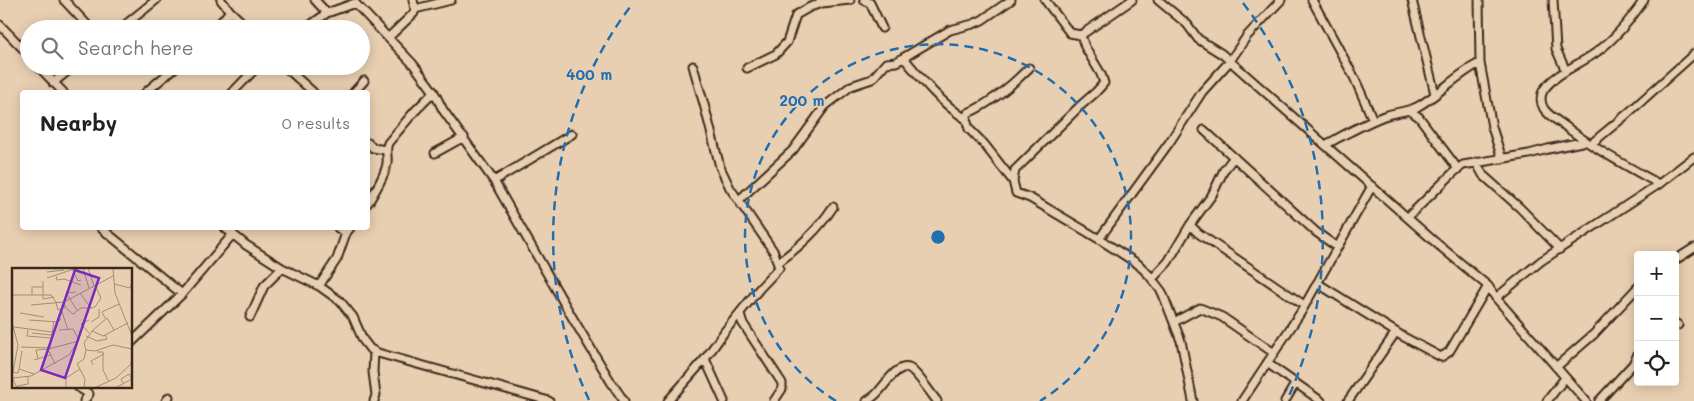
<!DOCTYPE html>
<meta charset="utf-8">
<style>
body{margin:0;font-family:Mali,sans-serif;background:#f6f6f6;color:#202124}
.controls{position:absolute;right:15px;bottom:15px;display:grid;overflow:hidden;border-radius:5px;box-shadow:0 2px 12px #0003}
.controls button{width:45px;height:45px;display:grid;place-items:center;padding:0;border:0;border-bottom:1px solid #e0e0e0;background:#fff;color:#202124;font:25px sans-serif}
.list{margin:0;padding:0;list-style:none}
h2{display:flex;justify-content:space-between;align-items:center;height:65px;margin:0;padding:0 20px;font-size:21px}
h2 small{font-size:16px;font-weight:400;color:#757577}
.icon{flex:none;width:28px;height:28px;fill:none;stroke:currentColor;stroke-width:2;stroke-linecap:round;stroke-linejoin:round}
.map{position:relative;flex:none;width:1694px;height:401px;overflow:hidden}
.search{position:absolute;background:#fff;box-shadow:0 2px 12px #0003;left:20px;top:20px;width:350px;height:55px;display:flex;align-items:center;gap:12px;box-sizing:border-box;padding:0 18px;border-radius:28px;color:#757577;font-size:19px}
.panel{position:absolute;background:#fff;box-shadow:0 2px 12px #0003;left:20px;top:90px;width:350px;height:140px;border-radius:5px}
.map>svg:first-child{display:block}
.lines{fill:none;stroke-linecap:round;stroke-linejoin:round}
.minor-casing{stroke:#3b2a1e;stroke-width:11}
.minor{stroke:#e9cfb1;stroke-width:7}
.ring{fill:none;stroke:#1f6fb2;stroke-width:2.5;stroke-dasharray:9 6}
.inset-road{fill:none;stroke:#a38d76;stroke-width:1}
.view{fill:#7b2cbf;fill-opacity:0.15;stroke:#7b2cbf;stroke-width:2.5}
.inset-edge{fill:none;stroke:#3b2a1e;stroke-width:2.5}
.centre{fill:#1f6fb2;stroke:#e9cfb1;stroke-width:2.5}
.ring-label{font-size:15px;text-anchor:middle;font-weight:bold;fill:#1f6fb2;stroke:#e9cfb1;stroke-width:4;stroke-linejoin:round;paint-order:stroke}
</style>
<div class="map">
<svg width="1694" height="401" viewBox="0 0 1694 401">
<rect width="100%" height="100%" fill="#e9cfb1"/>
<filter id="ink" filterUnits="userSpaceOnUse"><feTurbulence type="fractalNoise" baseFrequency=".02" numOctaves="2"/><feDisplacementMap in="SourceGraphic" scale="10" xChannelSelector="R" yChannelSelector="G"/><feConvolveMatrix kernelMatrix="1 2 1 2 8 2 1 2 1" color-interpolation-filters="sRGB"/></filter>
<g filter="url(#ink)">
<g class="lines">
<defs>
<path id="minor" d="M64 0 91 29
M221 0 230 11 249 29
M315 0 327 13
M820 0 822 3 850 0
M864 0 870 3 882 28
M1045 0 1070 33 1081 35 1132 0
M1158 0 1187 24 1198 39 1222 54 1435 242 1488 286 1496 298 1586 401
M1312 0 1354 77 1373 120
M1412 0 1435 94
M1479 0 1480 63 1492 127 1502 159
M1553 0 1556 49 1566 71
M1644 0C1631 19 1617 37 1598 51 1583 63 1553 74 1543 91 1540 97 1541 104 1544 109 1549 116 1558 121 1565 126 1594 149 1627 166 1659 184
M415 9 451 0
M0 25 29 55
M120 29 156 0
M215 29 230 11
M305 29 327 13 355 3 413 64 434 92 443 110 494 181 572 317 611 382 624 401
M1081 35 1085 47 1101 74 1104 83 1096 92 1080 106 1015 170 1013 181 1016 193 1030 198 1099 239 1138 264 1149 275 1162 292 1181 341 1193 401
M389 37 414 13 415 9 413 0
M904 58C923 81 941 103 966 119
M38 66 63 92
M284 66 313 92
M747 68 776 54 787 42 796 15 810 7 822 3
M53 83 74 66
M146 92 177 66
M233 92 258 66
M354 92 364 81
M1409 110 1419 117 1458 169
M1204 130 1316 232 1337 247
M368 143 373 148 386 150
M1591 144 1626 115 1694 54
M1325 145C1344 135 1363 124 1384 116 1395 112 1407 112 1417 107 1440 94 1457 74 1480 63
M435 153 464 137
M1476 162 1483 175 1520 208 1560 249
M494 181 572 134
M1013 181 984 144 969 129 966 119 968 113C991 103 1011 86 1029 68
M739 200 793 150 825 106 851 86 872 79 886 63 896 62 950 30 973 24 982 20 1011 0
M368 203C374 193 386 174 387 163 388 155 385 150 388 143L414 112 434 92
M1408 217 1453 173 1463 165 1529 154 1548 149 1586 141
M1190 225 1212 195 1224 170 1234 157
M101 228 182 294
M225 228 246 245 282 268 319 286 340 301 353 317 363 340 370 349 378 353 549 401
M338 228 346 233
M1099 239 1169 143 1202 92 1230 61 1247 36 1281 0
M1675 260 1694 248
M779 262C800 246 818 230 833 207
M1152 279 1168 262 1190 225 1198 233 1304 305
M1317 283 1402 336 1441 357 1449 352 1488 286
M319 286 337 259 346 233 350 228
M1496 298 1541 261 1659 184 1694 157
M740 313 742 322 782 383V389L774 401
M250 317 264 286 282 268
M1174 322 1200 308 1222 317 1274 353
M1675 323 1678 325
M131 343 182 294 233 234
M374 351 373 372 376 395 374 401
M705 359 724 401
M1267 363 1321 401
M1556 367 1594 334 1638 287
M78 387 89 394 84 401
M166 401 169 397
M668 401 705 359 725 331 760 288 779 268 774 252 730 188 720 167 705 108 693 66
M867 401C872 398 876 395 879 391 886 384 897 364 909 368 917 372 931 394 937 401
M1242 401 1301 312 1372 186
M1285 401 1295 384
M1348 401 1396 332
M1547 401 1565 378
M1599 401 1633 364 1638 354"/>
</defs>
<use href="#minor" class="minor-casing"/>
<use href="#minor" class="minor"/>
</g>
</g>
<g class="ring">
<path d="M836 401A193 193 0 1 1 1040 401"/>
<path d="M589 400A385 385 0 0 1 633 3M1243 3A385 385 0 0 1 1287 400"/>
</g>
<g transform="translate(12 268)">
<rect width="120" height="120" fill="#e9cfb1"/>
<path class="inset-road" d="M71 0 77 20M76 0 82 18M101 0 103 25 120 68M60 1 66 13 69 12M35 4 52 2M44 8 45 12 52 11 69 17M35 10 65 0M31 13V31L42 29M102 16 118 20 120 14M64 24 54 25 65 42M0 27H39L45 35M20 27V19H31M44 35 46 42 53 39 52 34M19 37 52 34 101 8M53 39 61 46 69 40H79L68 25M79 40 83 39 89 30 85 21M49 41 56 62M8 45 32 49M93 50 90 44 107 36M17 52 46 54 49 51M0 54 6 77 0 109 5 120M79 54 87 49V41M116 55 91 68 80 63 72 75 74 82 83 83 101 77 120 81M2 59 40 64M16 62 15 68 39 70M80 63 95 50 102 62M20 65 39 67M77 65 69 56 77 52M74 68 85 73 95 71 93 67M38 78 42 53M9 79 39 80M85 84H91V102L97 114M26 91 24 82 36 81M22 92 38 87M43 96 36 81 67 73M81 97 79 93 92 86M7 101 10 83M68 101 65 96 72 91 74 82M1 104 6 105 7 101 22 106M1 110 19 108 57 87 67 72 61 61 47 62M5 118 16 116V109M54 120V110L68 101 73 111 72 120M82 120 104 110 119 96 120 90M103 120 120 111 117 106 109 111 111 115"/>
<path class="view" d="M63 2 87 10 53 110 29 102Z"/>
<rect width="120" height="120" class="inset-edge"/>
</g>
<circle cx="938" cy="237" r="8" class="centre"/>
<g class="ring-label">
<text x="589" y="80">400 m</text>
<text x="802" y="106">200 m</text>
</g>
</svg>
<div class="controls">
<button>+</button>
<button>−</button>
<button><svg class="icon" aria-label="locate" viewBox="0 0 24 24"><circle cx="12" cy="12" r="6"/><path d="M12 2v4M12 18v4M2 12h4M18 12h4"/></svg></button>
</div>
<div class="search"><svg class="icon" aria-label="search" viewBox="0 0 24 24"><circle cx="10" cy="10" r="6"/><path d="M15 15l6 6"/></svg>Search here</div>
<section class="panel">
<h2>Nearby<small>0 results</small></h2>
<ul class="list">
</ul>
</section>
</div>
